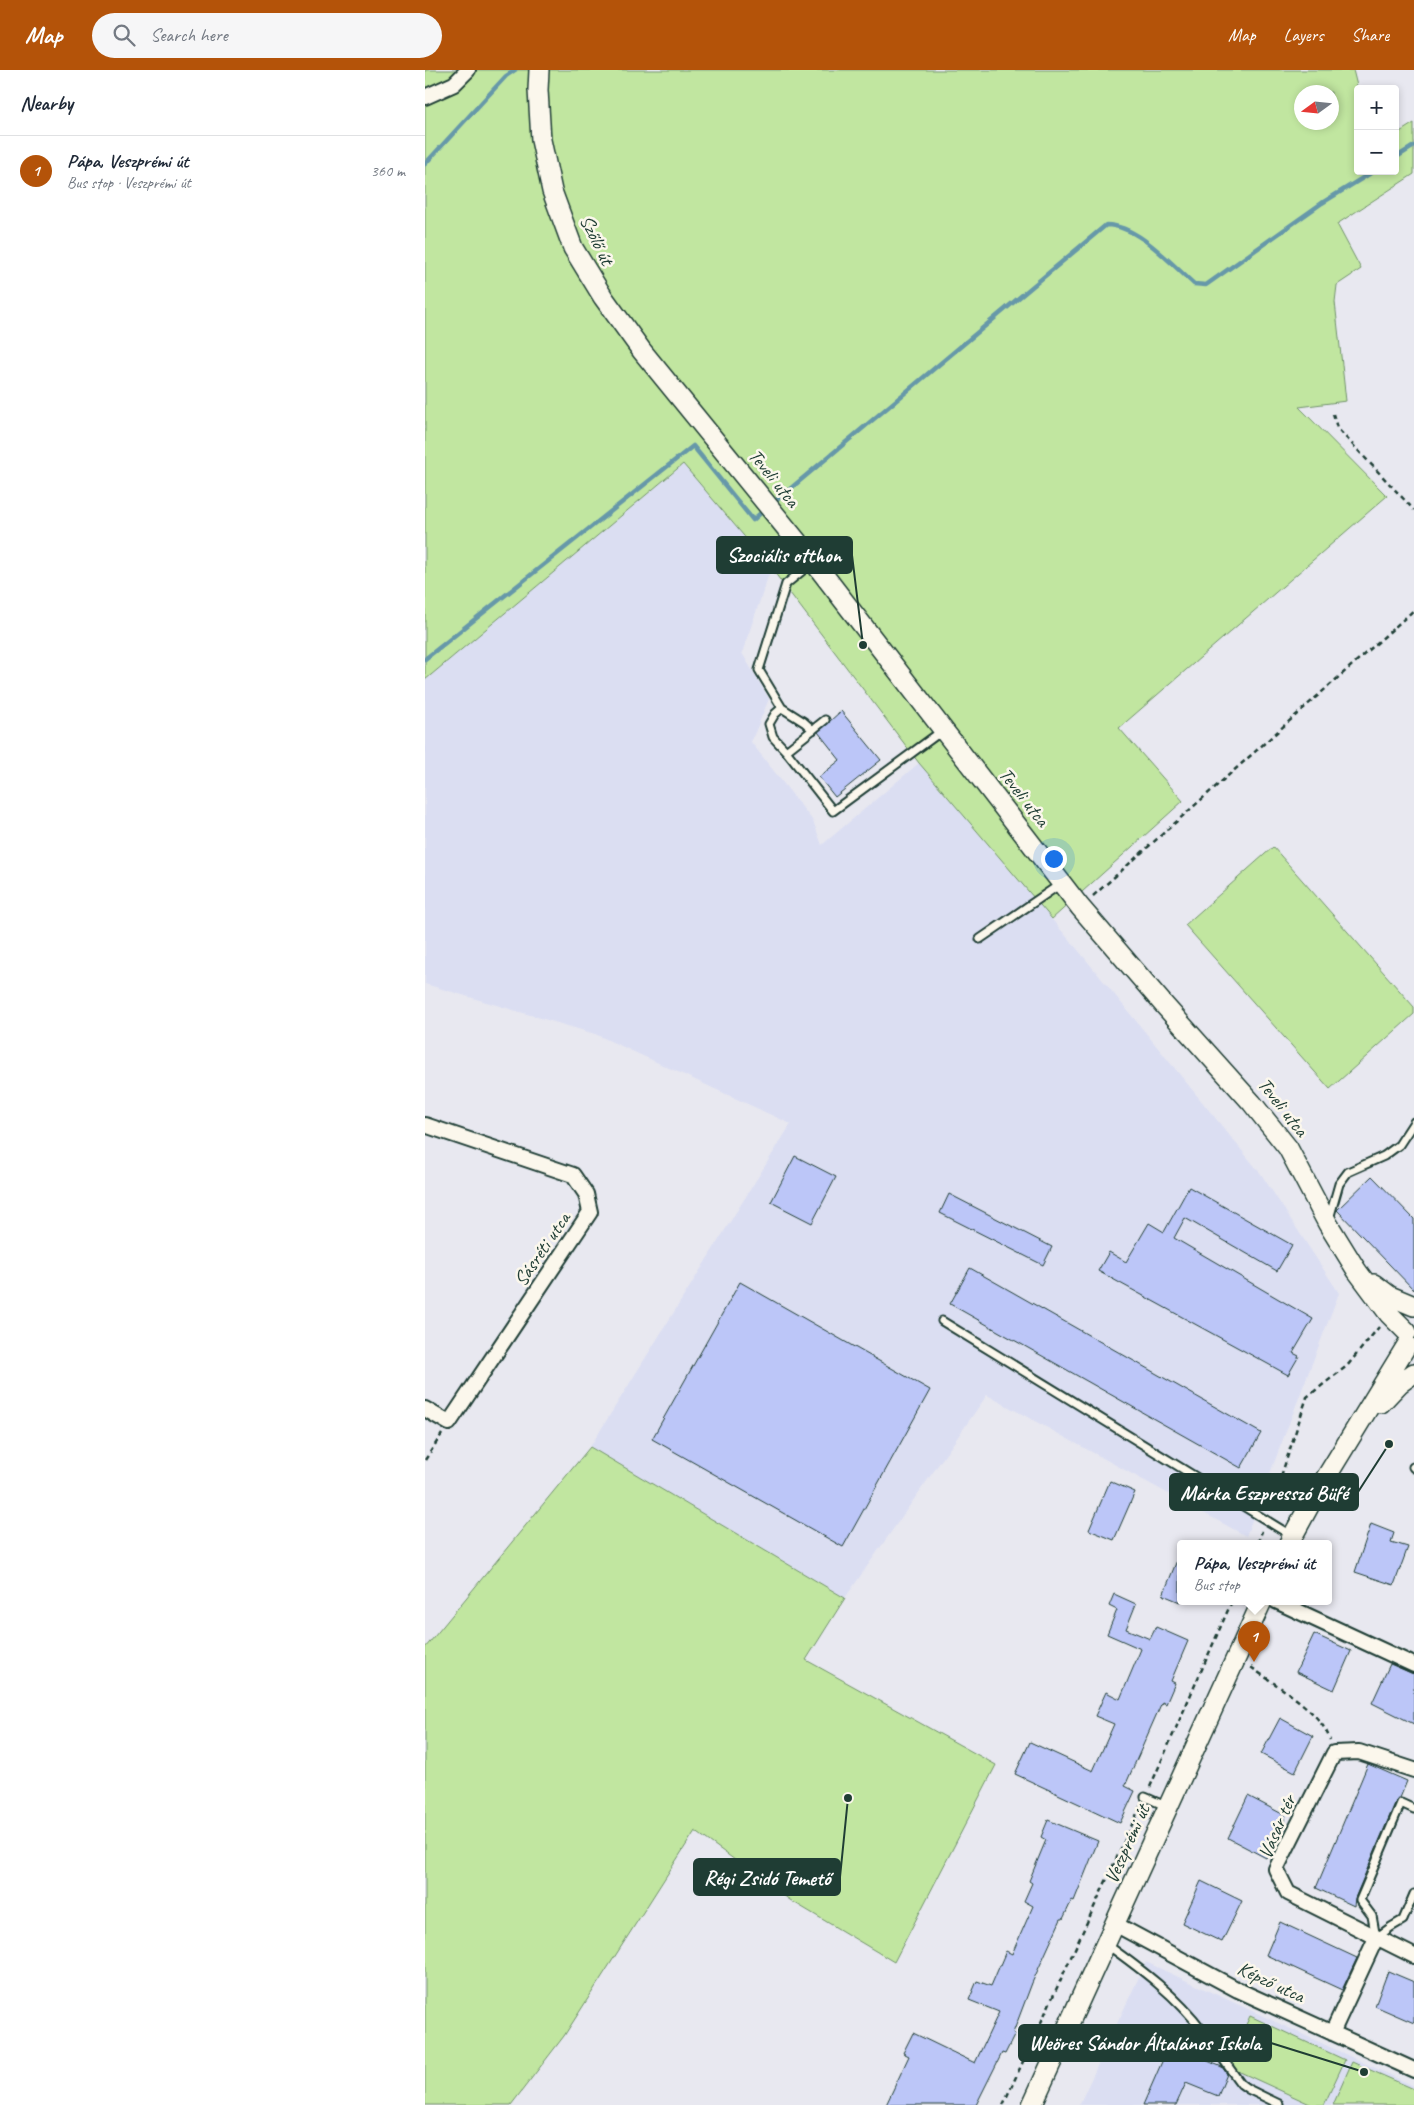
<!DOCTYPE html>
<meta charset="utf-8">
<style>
body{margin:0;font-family:Caveat,sans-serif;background:#f6f6f7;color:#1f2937}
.controls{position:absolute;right:15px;top:15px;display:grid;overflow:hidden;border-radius:5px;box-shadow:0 2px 8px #0003}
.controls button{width:45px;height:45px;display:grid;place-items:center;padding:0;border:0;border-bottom:1px solid #e0e1e3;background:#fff;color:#1f2937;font:25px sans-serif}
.compass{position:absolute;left:869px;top:15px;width:45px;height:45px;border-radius:50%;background:#fff;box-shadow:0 2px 8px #0003;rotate:255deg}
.you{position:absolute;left:628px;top:788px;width:18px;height:18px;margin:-12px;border:4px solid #fff;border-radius:50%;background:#1a73e8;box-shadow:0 0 0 8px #1a73e833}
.badge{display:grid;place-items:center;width:32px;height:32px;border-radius:50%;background:#b45309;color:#fff;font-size:16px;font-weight:700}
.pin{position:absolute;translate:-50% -41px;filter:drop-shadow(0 1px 2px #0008)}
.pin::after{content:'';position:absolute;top:26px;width:18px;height:15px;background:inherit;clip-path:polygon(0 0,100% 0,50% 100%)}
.popup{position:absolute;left:752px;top:1470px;width:155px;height:65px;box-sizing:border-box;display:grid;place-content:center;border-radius:5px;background:#fff;filter:drop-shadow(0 1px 4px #0005);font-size:16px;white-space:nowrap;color:#747a83}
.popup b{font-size:19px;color:#1f2937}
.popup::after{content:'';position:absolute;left:50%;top:100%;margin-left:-10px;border:10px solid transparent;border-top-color:#fff}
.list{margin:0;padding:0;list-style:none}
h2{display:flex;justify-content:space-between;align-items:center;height:65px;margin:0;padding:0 20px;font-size:21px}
h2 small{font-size:16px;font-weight:400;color:#747a83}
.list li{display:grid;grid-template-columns:32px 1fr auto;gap:15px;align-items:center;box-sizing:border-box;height:70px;padding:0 20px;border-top:1px solid #e0e1e3}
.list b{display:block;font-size:19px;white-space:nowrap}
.list p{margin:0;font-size:16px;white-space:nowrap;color:#747a83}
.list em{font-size:16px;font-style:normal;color:#747a83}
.icon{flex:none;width:28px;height:28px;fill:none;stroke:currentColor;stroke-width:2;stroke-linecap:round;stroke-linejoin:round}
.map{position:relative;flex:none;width:989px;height:2035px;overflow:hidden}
header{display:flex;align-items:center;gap:30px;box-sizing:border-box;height:70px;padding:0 25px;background:#b45309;color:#fff}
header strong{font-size:24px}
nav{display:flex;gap:28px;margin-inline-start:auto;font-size:18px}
.search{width:350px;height:45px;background:#f6f6f7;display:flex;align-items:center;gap:12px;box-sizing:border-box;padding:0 18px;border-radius:28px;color:#747a83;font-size:19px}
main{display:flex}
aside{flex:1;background:#fff}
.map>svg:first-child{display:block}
.built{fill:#dbdef2}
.green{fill:#c1e6a0;stroke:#70926a;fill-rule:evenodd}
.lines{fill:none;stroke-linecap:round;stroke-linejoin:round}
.stream{stroke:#6698a9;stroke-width:4.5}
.building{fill:#bcc6f8;stroke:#1f3d34}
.service-casing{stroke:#1f3d34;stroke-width:11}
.minor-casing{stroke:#1f3d34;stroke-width:18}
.secondary-casing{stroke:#1f3d34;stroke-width:22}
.path{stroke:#1f3d34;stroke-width:2.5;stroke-dasharray:5 4;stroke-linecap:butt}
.service{stroke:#fbf7ec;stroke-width:7}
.minor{stroke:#fbf7ec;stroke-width:14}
.secondary{stroke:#fbf7ec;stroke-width:19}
.labels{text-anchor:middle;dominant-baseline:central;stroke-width:5;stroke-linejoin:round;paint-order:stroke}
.street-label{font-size:20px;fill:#1f3d34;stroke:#fbf7ec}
.leader{fill:none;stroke:#1f3d34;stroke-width:2}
.callout-dot{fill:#1f3d34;stroke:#fbf7ec;stroke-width:2}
.callout{fill:#1f3d34;stroke:#1f3d34;stroke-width:2}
.callout-label{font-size:21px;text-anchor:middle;font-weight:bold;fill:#fff}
</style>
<header>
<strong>Map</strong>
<div class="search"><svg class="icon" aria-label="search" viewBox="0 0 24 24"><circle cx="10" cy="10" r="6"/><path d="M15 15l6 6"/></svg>Search here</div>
<nav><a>Map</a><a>Layers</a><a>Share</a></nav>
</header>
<main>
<aside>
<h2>Nearby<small></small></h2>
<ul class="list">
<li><span class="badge">1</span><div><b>Pápa, Veszprémi út</b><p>Bus stop · Veszprémi út</p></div><em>360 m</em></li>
</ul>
</aside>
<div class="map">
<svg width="989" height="2035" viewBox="0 0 989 2035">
<rect width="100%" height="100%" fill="#e8e8f0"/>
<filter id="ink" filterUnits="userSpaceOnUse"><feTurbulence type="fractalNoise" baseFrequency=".02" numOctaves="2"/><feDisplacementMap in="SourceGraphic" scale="10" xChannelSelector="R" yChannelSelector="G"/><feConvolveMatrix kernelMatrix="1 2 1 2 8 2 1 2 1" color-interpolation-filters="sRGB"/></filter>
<g filter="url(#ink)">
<path class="built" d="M258 394 346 498 317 583 344 629 326 672 388 751 397 775 494 693 658 886 836 1104 914 1223 821 1466 562 1325 420 1528 165 1377 366 1054 170 964 0 914V610Z
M721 1892 989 2016V2035H654Z"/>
<path class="green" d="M0 0H928L933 20V101H970V65L989 53V104L912 154 936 199 912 215 910 232 921 331 874 337 962 426 694 658 758 731 627 849 494 693 346 498 258 394 0 610ZM876 22H906V52H876Z
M848 777 989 937V944L905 1019 760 855Z
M165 1377 420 1528 381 1590 571 1695 469 1892 365 1830 270 1761 139 1966 86 2035H0V1578Z
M825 1946 920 1990 899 2035H887L802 1996Z
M927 1992 989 2019V2035H908Z"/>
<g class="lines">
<path class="stream" d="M970 88 989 76
M0 94 81 6 90 0
M347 434 681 155C713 155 746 194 769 214L781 215 897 133 949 101
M0 589 268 376 328 450 339 440"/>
</g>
<path class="building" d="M416 641 456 690 410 727 394 707 415 690 393 662Z
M370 1086 411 1107 387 1153 346 1132Z
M947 1106 989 1149V1220L912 1140Z
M764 1117 867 1175 852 1201 760 1148 749 1168 888 1249 868 1283 874 1286 863 1305 673 1201 684 1182 701 1192 724 1153 739 1162Z
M524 1124 627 1177 618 1195 515 1143Z
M545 1198 836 1363 816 1398 525 1234Z
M315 1212 505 1320 418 1477 227 1369Z
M685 1411 710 1422 689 1470 664 1460Z
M946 1454 969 1463 966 1472 983 1477 969 1515 930 1502Z
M755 1483V1532L738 1525Z
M689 1524 711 1534 701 1559 725 1569 731 1557 763 1571 746 1611 750 1613 741 1634 737 1632 700 1716 710 1721 695 1753 590 1704 605 1672 668 1701 689 1654 670 1646 681 1622 695 1629 716 1579 682 1564 692 1540 684 1536Z
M889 1564 926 1581 909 1620 871 1602Z
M965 1594 989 1604V1654L947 1633Z
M855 1648 888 1666 870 1702 836 1684Z
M943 1694 982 1711 975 1728 971 1731 930 1828 929 1836 891 1818Z
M823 1726 861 1746 841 1788 803 1768Z
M623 1750 673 1771 649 1831 647 1830 638 1849H636L607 1913 588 1963 590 1964 580 1984 577 1983 551 2035H461L484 1986 478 1983 488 1963 550 1993 574 1942 544 1930 552 1911 566 1916 581 1881 587 1884 608 1836 599 1831 607 1813 604 1811 621 1770 616 1767Z
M776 1811 817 1831 797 1872 757 1853Z
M855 1852 932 1888 917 1920 841 1885Z
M963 1901 989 1912V1953L950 1936Z
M743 1978 760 1985 761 1982 797 1997 802 2004 793 2026 761 2013 751 2035H718Z"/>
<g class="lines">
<defs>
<path id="service" d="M388 492 361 514 334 600 357 638 379 652 388 660
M357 638 350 644 344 654 348 667 361 681
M400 650 361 681 408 741 518 660
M555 869 637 813
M904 1149 914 1114 923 1102 959 1086 974 1075 989 1052
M517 1251 867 1466
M988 1397 989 1398
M720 1727 743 1737
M989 1739 976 1733 935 1830 947 1846 951 1868 966 1857 978 1850 989 1824
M681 1874C716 1899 752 1926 778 1961 791 1978 803 1997 816 2014L823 2019 854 2034"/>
<path id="minor" d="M0 27 29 14 43 0
M0 1055 148 1105 161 1124 165 1142 24 1353 0 1339
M851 1531 989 1595
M989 1700 934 1682 909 1683 851 1799 863 1823 989 1886
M690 1854 813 1920 989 2000
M907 1963 951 1868"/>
<path id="secondary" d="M114 0 113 20 116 70 127 121 148 178 178 227 217 281 388 491 655 837 740 936 827 1033 863 1078 903 1154 932 1201 964 1244 982 1262
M949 1214 965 1226 989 1236
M956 1333 975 1313 989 1303
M864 1473 889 1427 982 1275
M607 2035 837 1531"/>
</defs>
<use href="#service" class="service-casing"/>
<use href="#minor" class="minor-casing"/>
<use href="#secondary" class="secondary-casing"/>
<path class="path" d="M908 344 912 358 989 440
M668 826 989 540
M0 1390 17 1364
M845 1440 882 1327 922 1296 954 1257
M833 1473 837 1461
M826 1597C851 1616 895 1639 905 1670
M725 1717 807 1531
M578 2035 716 1735"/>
<use href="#service" class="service"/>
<use href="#minor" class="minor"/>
<use href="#secondary" class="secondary"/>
</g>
</g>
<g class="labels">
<g class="street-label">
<text transform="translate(172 170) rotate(64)">Szőlő út</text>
<text transform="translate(349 408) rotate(51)">Teveli utca</text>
<text transform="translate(599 727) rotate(52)">Teveli utca</text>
<text transform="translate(858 1037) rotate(52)">Teveli utca</text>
<text transform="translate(117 1179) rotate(-56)">Sásréti utca</text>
<text transform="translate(852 1757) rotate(-67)">Vásár tér</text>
<text transform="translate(702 1774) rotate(-66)">Veszprémi út</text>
<text transform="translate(846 1912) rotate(25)">Képző utca</text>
</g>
</g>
<path class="leader" d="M438 575L427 485M964 1374L933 1422M423 1728L415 1807M939 2002L846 1973"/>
<g class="callout-dot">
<circle cx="438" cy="575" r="5"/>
<circle cx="964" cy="1374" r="5"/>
<circle cx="423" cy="1728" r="5"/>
<circle cx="939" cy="2002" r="5"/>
</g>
<g class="callout">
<rect x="292" y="467" width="135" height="36" rx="5"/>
<rect x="745" y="1404" width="188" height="36" rx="5"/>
<rect x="269" y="1789" width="146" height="36" rx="5"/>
<rect x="594" y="1955" width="252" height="36" rx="5"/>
</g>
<g class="callout-label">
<text x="359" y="492">Szociális otthon</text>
<text x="839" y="1430">Márka Eszpresszó Büfé</text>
<text x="342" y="1815">Régi Zsidó Temető</text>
<text x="720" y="1980">Weöres Sándor Általános Iskola</text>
</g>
</svg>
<div class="controls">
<button>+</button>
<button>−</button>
</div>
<svg class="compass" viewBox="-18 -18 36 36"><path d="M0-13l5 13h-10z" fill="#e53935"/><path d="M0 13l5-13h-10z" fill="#747a83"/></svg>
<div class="you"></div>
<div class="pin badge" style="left:829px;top:1592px">1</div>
<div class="popup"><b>Pápa, Veszprémi út</b>Bus stop</div>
</div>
</main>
